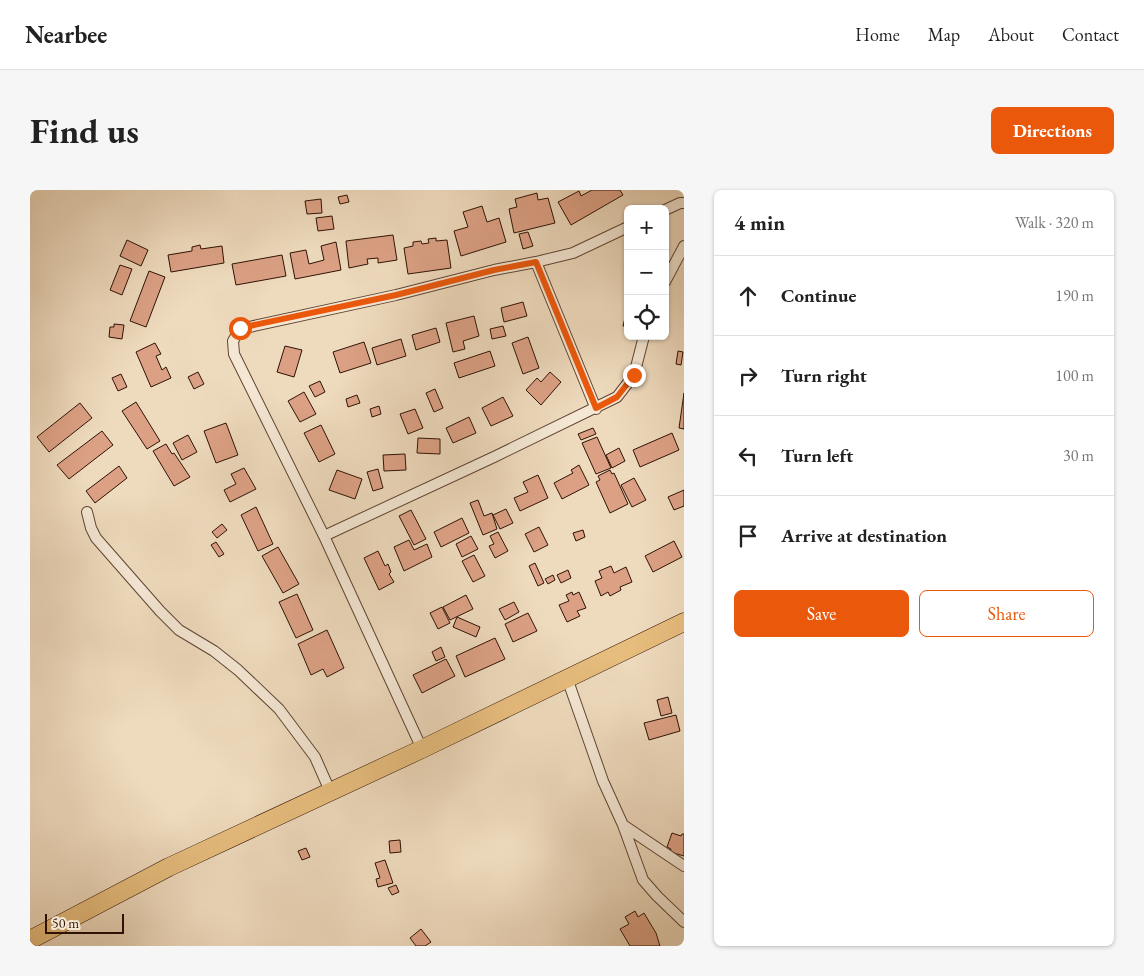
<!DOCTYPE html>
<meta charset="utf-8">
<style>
body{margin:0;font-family:"EB Garamond",serif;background:#f6f6f6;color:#222}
.controls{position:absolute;right:15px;top:15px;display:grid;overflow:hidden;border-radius:8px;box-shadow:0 1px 4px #0004}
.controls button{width:45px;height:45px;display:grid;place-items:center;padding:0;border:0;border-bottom:1px solid #e0e0e0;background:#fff;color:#222;font:25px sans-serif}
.scale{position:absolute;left:15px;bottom:12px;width:79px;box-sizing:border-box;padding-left:5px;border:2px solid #2f1204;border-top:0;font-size:14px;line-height:18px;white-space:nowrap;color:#2f1204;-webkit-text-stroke:4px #f4e7d4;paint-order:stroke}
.stop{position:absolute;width:15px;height:15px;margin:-11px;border:4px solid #ea580c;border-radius:50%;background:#fff}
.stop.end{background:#ea580c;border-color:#fff;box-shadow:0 1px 5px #0008}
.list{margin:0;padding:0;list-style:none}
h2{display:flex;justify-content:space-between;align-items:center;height:65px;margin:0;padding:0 20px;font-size:21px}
h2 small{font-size:16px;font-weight:400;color:#767676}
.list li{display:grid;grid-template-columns:32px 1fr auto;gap:15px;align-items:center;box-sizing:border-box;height:80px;padding:0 20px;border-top:1px solid #e0e0e0}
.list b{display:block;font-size:19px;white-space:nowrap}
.list em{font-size:16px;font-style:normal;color:#767676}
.actions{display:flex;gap:10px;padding:15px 20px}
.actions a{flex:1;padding:11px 0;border:1px solid #ea580c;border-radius:8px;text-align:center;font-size:18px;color:#ea580c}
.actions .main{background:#ea580c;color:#fff}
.icon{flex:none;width:28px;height:28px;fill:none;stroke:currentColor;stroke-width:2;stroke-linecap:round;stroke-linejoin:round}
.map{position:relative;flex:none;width:654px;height:756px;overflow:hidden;border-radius:8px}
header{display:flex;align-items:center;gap:30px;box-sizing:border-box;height:70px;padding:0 25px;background:#fff;border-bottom:1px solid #e0e0e0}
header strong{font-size:24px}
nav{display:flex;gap:28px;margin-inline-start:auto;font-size:18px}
.intro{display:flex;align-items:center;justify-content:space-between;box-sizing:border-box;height:120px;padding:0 30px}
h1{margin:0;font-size:35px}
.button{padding:12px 22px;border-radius:8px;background:#ea580c;color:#fff;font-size:18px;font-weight:700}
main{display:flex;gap:30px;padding:0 30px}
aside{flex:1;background:#fff;border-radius:8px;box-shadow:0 1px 4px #0004}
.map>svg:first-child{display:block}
.building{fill:#dca185;stroke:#2f1204}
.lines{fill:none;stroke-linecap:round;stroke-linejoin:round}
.street-casing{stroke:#5f4432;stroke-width:12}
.highway-casing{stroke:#2f1204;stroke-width:19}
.street{stroke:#f4e7d4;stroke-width:10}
.highway{stroke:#e7bd7e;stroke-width:18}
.route{stroke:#ea580c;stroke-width:6}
</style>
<header>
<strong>Nearbee</strong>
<nav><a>Home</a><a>Map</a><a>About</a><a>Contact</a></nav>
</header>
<div class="intro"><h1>Find us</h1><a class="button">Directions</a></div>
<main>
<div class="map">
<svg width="654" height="756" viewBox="0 0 654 756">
<rect width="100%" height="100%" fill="#eedabd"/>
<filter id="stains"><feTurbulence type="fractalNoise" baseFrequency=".004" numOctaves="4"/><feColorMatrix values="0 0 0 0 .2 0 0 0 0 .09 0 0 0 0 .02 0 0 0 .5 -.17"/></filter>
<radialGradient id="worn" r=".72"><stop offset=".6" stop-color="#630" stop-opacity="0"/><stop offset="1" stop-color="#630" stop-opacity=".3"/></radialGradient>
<path class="building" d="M562 0H590L593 5 541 35 528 12 549 1 551 6Z
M507 3 508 10 518 8 525 33 484 43 479 19 487 17 485 9Z
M317 5 319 12 310 14 308 7Z
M291 9 292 23 277 24 275 11Z
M452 16 457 32 469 28 476 52 431 66 424 41 438 37 433 22Z
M302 26 304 39 288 41 286 28Z
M498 42 503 56 493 59 489 44Z
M363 45 367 70 348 73V68L337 69 338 74 319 78 316 51Z
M406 48V51L417 50 421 78 378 84 374 58 383 56V52L391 51 392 54 399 53 398 49Z
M97 50 118 60 111 76 90 66Z
M306 52 311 80 265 89 260 63 276 60 279 74 294 70 291 56Z
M170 55 171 59 192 56 194 73 141 82 138 65 162 61V57Z
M252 65 256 86 206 95 202 74Z
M90 75 102 79 92 105 80 100Z
M119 81 135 87 116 137 100 131Z
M493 112 497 126 474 132 471 118Z
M596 124H598V137L593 136Z
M444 126 449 146 433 151 435 159 423 162 416 133Z
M84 134 94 135 92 149 79 147 80 137H84Z
M473 136 476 146 462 149 460 139Z
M406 138 410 152 386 160 382 145Z
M498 147 509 178 493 184 482 153Z
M371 149 376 166 347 175 342 158Z
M334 152 341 173 310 183 303 162Z
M125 153 131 164 126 166 132 180 136 177 141 188 121 197 106 162Z
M255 156 272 160 264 187 247 182Z
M460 161 465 176 429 188 424 173Z
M648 161 653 162 651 175 646 174Z
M168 182 174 194 164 199 158 187Z
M520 182 531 192 511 215 496 200 507 188 511 192Z
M91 184 97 197 88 201 82 188Z
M290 191 295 202 285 207 279 196Z
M405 199 413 218 404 222 396 203Z
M274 202 286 224 270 232 258 211Z
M654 203V239L649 238Z
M327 205 330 213 318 217 316 209Z
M473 207 483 226 461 236 452 218Z
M106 212 130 251 117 259 92 221Z
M50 213 62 228 19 262 7 247Z
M349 216 351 224 342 227 340 219Z
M385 219 393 238 378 244 370 224Z
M439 227 446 243 423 253 416 238Z
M196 233 208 265 186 273 174 241Z
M291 235 305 264 289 272 274 243Z
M563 238 566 244 551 250 548 244Z
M72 241 83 255 39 289 27 275Z
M642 243 649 260 610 277 603 260Z
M158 245 167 262 152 270 143 253Z
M567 247 581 278 566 284 552 253Z
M388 248 410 249V264L387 263Z
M136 254 142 264 144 263 160 287 144 296 123 261Z
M589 258 595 271 582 278 576 265Z
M375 264 376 280 354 281 353 265Z
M549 275 559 295 532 309 524 293 543 283 541 280Z
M89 276 97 288 65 313 56 301Z
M214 278 226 299 200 312 194 300 206 294 201 284Z
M348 279 353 298 343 301 337 282Z
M307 280 332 289 325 309 299 300Z
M580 280 582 284 584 283 598 314 580 323 566 292 570 290 568 286Z
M508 285 518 308 490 321 484 308 498 302 493 292Z
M604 288 616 310 602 317 591 295Z
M654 300V316L644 320 638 307Z
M448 310 454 326 462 323 467 339 453 345 440 313Z
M226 317 243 354 228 361 211 325Z
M476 319 483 333 470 339 463 325Z
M381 320 396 349 384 355 369 326Z
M432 328 439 343 411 357 404 342Z
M192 334 197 340 187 348 182 342Z
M509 337 518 355 504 362 495 344Z
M553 340 555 347 546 351 543 343Z
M468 342 478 361 465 368 459 356 464 354 460 346Z
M441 346 448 359 432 367 426 354Z
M379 350 384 360 397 354 402 367 374 381 364 357Z
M644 351 652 367 623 382 615 366Z
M186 352 194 364 189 367 181 355Z
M248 357 269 394 253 403 232 366Z
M348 361 355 376 358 374 361 382 359 384 364 392 349 400 334 368Z
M444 365 455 386 443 392 432 371Z
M505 373 514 393 508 396 499 376Z
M581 376 584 383 596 377 602 392 590 397 591 400 580 406 578 402 571 406 565 391 572 388 569 381Z
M538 380 541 388 531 393 527 385Z
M523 385 525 390 518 394 515 389Z
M542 402 543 405 549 402 556 418 547 421 550 426 537 432 529 415 539 411 536 405Z
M267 404 283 440 266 448 249 412Z
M436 405 443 419 420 430 413 417Z
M484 412 489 422 475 430 469 419Z
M412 417 420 433 408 439 400 423Z
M498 423 507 441 483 452 475 434Z
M427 427 450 437 446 447 423 437Z
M297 440 314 478 297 487 293 479 281 485 268 454Z
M465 448 475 469 435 487 426 466Z
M411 457 415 467 406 471 402 462Z
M416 469 425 486 392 503 383 485Z
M638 507 642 523 631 526 627 510Z
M646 525 650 541 619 550 614 533Z
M642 643 651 646 652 644H654V666L640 662 641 659 637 657Z
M370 650 371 662 360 663 359 651Z
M276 658 280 667 272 670 268 661Z
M355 670 363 693 348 697 346 689 350 688 345 673Z
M366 695 369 702 362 705 358 698Z
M605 721 608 727 614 723 626 743 630 756H600L590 739 599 734 595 727Z
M391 739 401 752 395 756H386L380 748Z"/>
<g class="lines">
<defs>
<path id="street" d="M635 20 650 13H654
M506 72 566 219
M635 92 654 56
M57 322 61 338 66 348 130 421 149 440 184 461 208 480 249 519 285 567 300 601
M294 346 464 267 587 207 604 185 614 146
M537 488 573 591 593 635 654 676
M392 559 294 346 204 164 203 151 210 139 366 105 464 80 506 72 543 63 598 37
M593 635 613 690 627 706 654 732"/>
<path id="highway" d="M0 750 139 677 392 559 654 432"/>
</defs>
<use href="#street" class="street-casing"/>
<use href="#highway" class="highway-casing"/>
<use href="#street" class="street"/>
<use href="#highway" class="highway"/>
</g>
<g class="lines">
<path class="route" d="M210 138 366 105 464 80 506 72 566 218 587 207 604 185"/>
</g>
<rect width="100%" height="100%" filter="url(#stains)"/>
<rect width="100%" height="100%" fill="url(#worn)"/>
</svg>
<div class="controls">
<button>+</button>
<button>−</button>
<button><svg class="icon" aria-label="locate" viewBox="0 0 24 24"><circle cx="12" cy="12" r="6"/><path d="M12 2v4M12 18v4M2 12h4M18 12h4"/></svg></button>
</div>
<div class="scale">50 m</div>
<div class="stop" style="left:210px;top:138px"></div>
<div class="stop end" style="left:604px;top:185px"></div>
</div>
<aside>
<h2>4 min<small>Walk · 320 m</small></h2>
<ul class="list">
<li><svg class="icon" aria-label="ahead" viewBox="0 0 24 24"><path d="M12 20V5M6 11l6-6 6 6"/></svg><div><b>Continue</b></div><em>190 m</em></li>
<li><svg class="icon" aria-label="right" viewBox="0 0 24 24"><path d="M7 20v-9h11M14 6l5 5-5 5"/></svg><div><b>Turn right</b></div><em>100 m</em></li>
<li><svg class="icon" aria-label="left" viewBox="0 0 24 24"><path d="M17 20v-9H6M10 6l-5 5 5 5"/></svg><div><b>Turn left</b></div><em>30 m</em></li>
<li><svg class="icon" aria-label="arrive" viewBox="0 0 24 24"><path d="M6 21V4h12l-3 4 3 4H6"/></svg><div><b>Arrive at destination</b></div></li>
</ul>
<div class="actions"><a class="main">Save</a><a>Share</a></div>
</aside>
</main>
